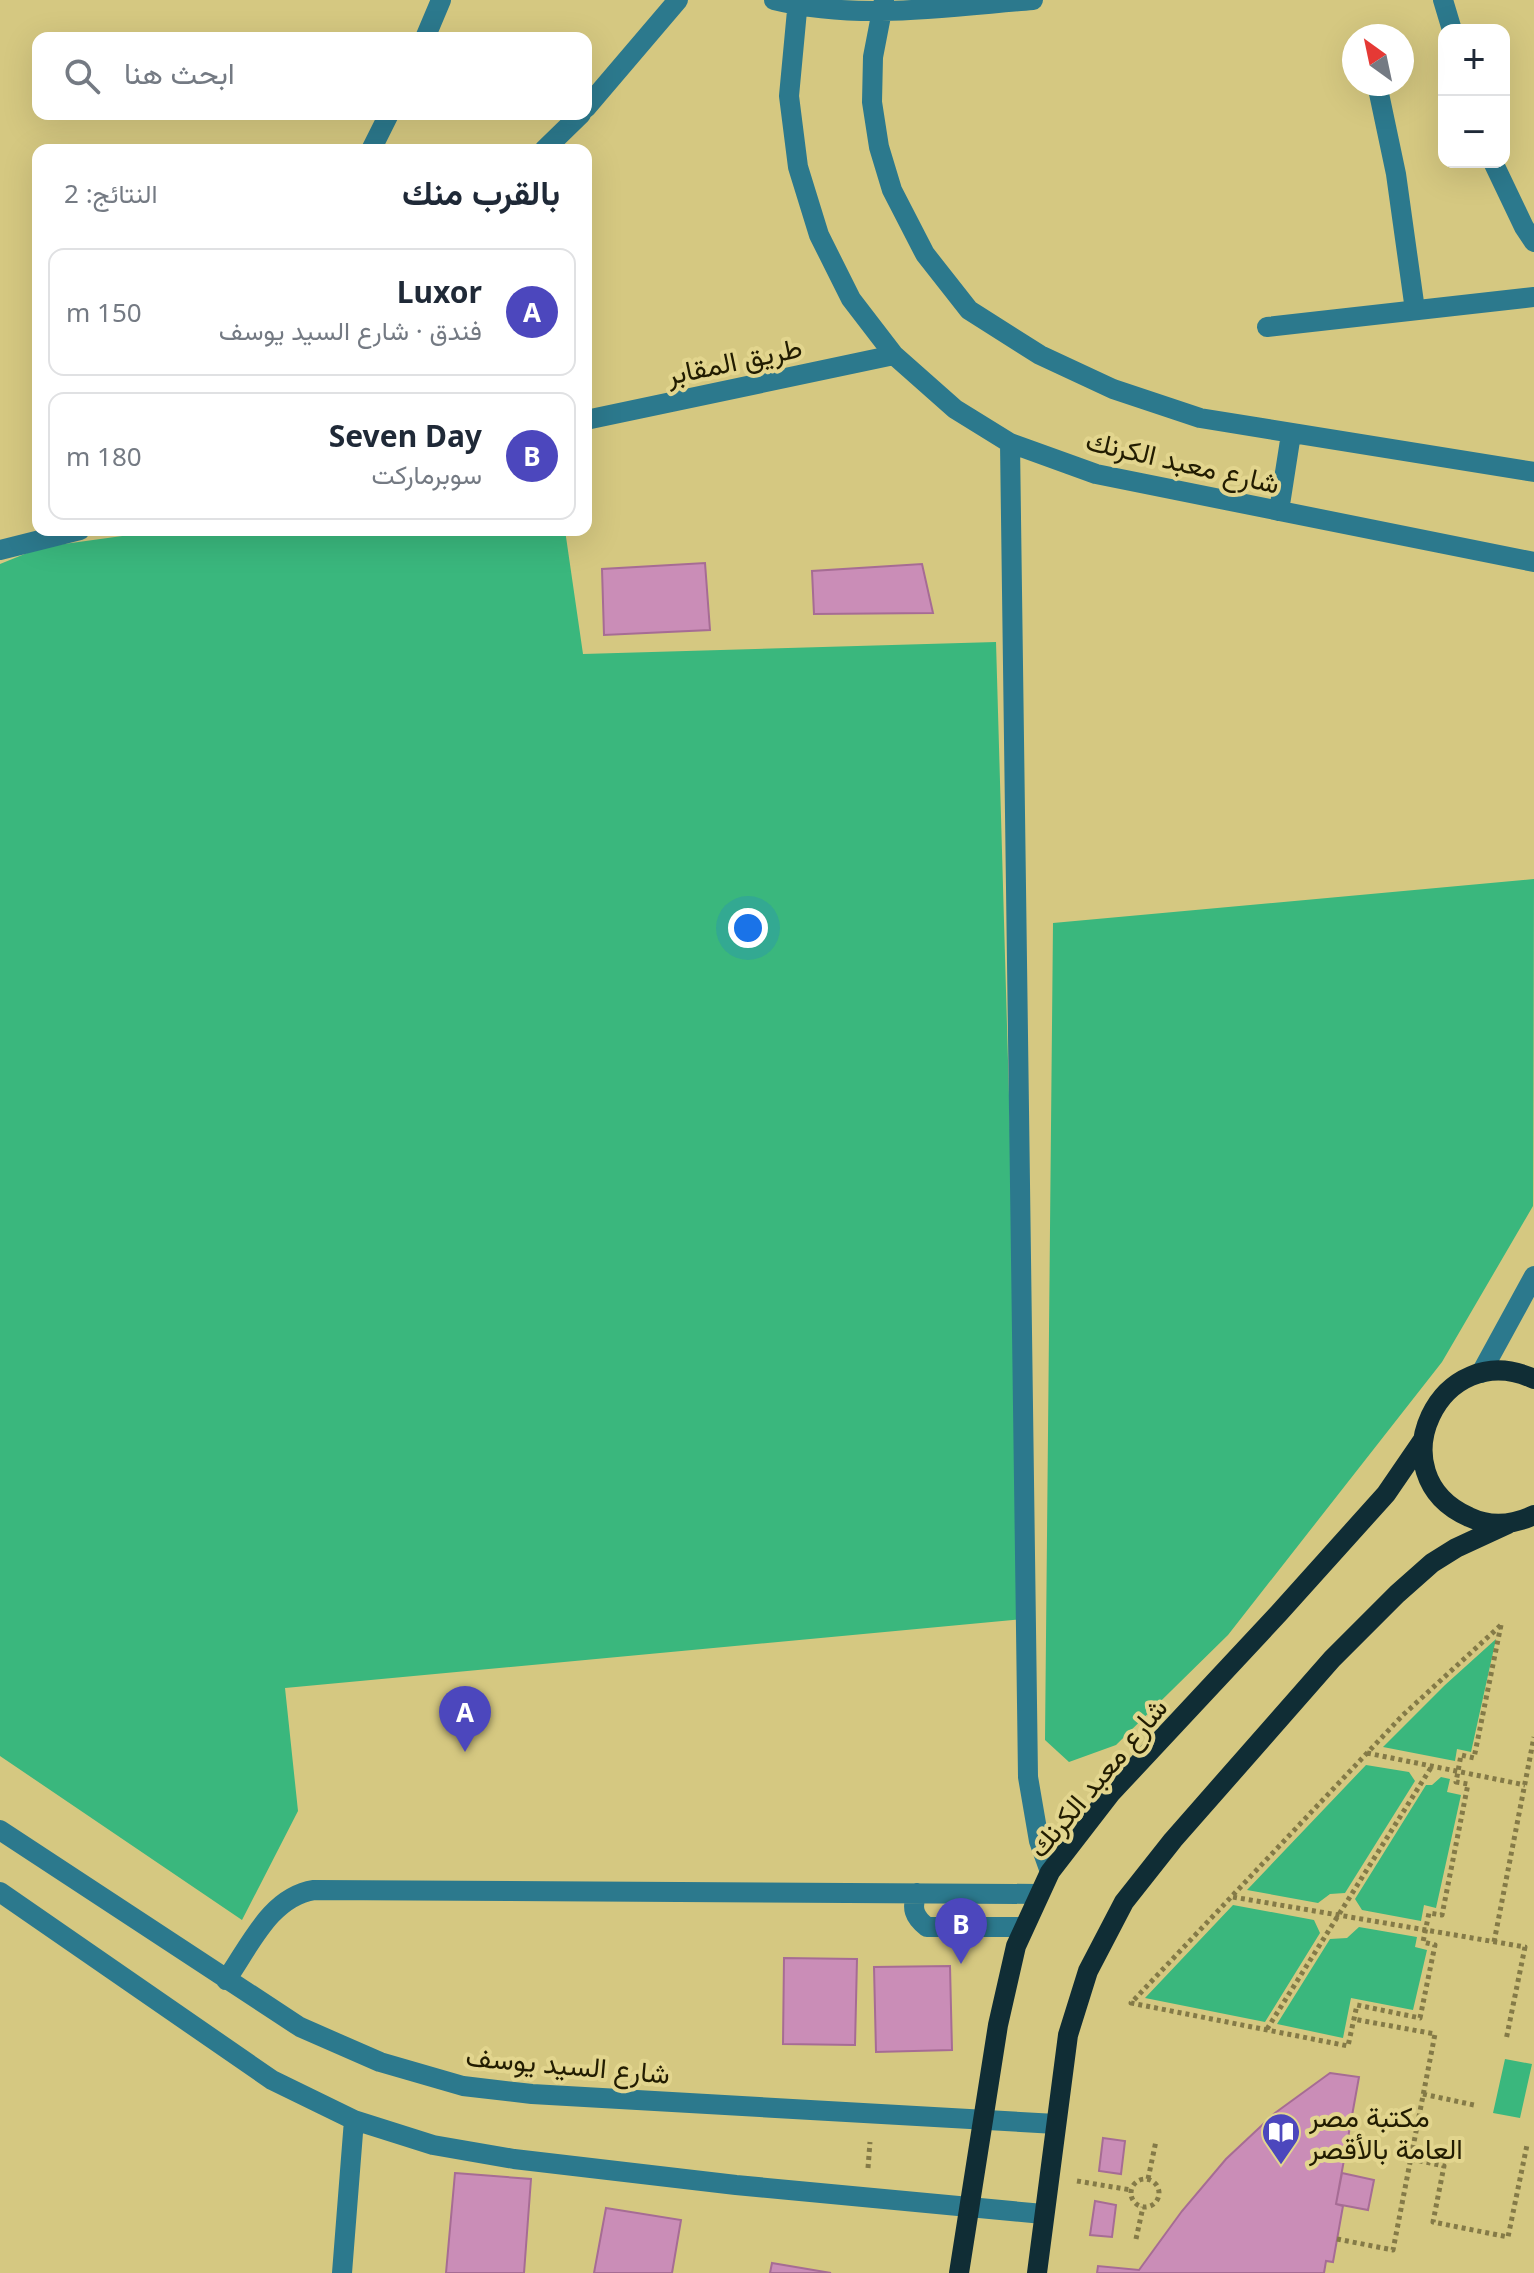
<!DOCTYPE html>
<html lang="ar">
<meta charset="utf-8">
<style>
body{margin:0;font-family:"Noto Sans",Vazirmatn,sans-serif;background:#f6f6f7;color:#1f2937;direction:rtl}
.controls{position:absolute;right:24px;top:24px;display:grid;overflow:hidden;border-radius:16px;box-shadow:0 8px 32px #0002}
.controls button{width:72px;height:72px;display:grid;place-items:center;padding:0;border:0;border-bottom:2px solid #e0e1e3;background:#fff;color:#1f2937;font:40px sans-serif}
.compass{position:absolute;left:1342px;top:24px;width:72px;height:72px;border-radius:50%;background:#fff;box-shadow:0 8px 32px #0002;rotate:327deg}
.you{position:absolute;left:748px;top:928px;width:28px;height:28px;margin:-20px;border:6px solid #fff;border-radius:50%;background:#1a73e8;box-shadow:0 0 0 12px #1a73e833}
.badge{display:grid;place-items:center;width:52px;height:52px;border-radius:50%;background:#4c47bd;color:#fff;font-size:26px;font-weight:700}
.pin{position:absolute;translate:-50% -66px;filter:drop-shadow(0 2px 4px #0008)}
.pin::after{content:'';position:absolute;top:42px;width:28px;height:24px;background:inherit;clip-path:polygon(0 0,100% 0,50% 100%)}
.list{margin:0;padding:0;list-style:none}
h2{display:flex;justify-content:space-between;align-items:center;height:104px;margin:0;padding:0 32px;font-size:34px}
h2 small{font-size:26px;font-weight:400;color:#747a83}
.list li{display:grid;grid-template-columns:52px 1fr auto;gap:24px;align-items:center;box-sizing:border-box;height:128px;margin:0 16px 16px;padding:0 16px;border:2px solid #e0e1e3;border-radius:16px}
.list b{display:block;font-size:30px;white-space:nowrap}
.list p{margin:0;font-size:26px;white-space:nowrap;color:#747a83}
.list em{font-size:26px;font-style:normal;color:#747a83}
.icon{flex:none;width:44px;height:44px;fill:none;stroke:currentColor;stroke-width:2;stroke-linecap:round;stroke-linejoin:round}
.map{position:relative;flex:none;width:1534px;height:2273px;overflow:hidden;direction:ltr}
.search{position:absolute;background:#fff;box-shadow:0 8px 32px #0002;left:32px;top:32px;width:560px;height:88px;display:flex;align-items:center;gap:20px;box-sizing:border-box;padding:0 28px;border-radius:16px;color:#747a83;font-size:30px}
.panel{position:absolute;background:#fff;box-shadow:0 8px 32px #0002;left:32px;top:144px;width:560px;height:392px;border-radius:16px;direction:rtl}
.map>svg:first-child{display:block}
.green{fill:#3ab77d}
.building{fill:#ca8db7;stroke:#a66c94;stroke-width:2}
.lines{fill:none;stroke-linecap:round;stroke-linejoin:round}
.path{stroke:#847a47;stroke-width:5;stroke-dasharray:4 4;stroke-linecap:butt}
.minor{stroke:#2c798d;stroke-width:20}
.major{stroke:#102d35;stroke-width:20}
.labels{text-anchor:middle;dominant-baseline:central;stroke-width:8;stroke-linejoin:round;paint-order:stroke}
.street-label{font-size:28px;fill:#221c01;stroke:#e2d58e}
.poi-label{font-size:28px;fill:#221c01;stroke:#e2d58e;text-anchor:start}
</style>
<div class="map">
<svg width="1534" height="2273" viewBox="0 0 1534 2273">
<rect width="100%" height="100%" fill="#d5c881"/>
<path class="green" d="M166 530H565L583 654 996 642 1024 1619 285 1688 298 1811 242 1920 0 1756V564L42 547Z
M1534 879 1533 1206 1442 1362 1228 1635 1116 1745 1069 1762 1045 1740 1053 923Z
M1496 1639 1471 1752 1457 1749 1455 1761 1383 1747 1445 1685Z
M1366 1765 1409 1772 1415 1781 1345 1893 1330 1894 1318 1903 1247 1890Z
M1441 1777 1450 1779 1447 1792 1461 1795 1436 1908 1424 1905 1421 1921 1362 1910 1355 1899 1426 1785H1432Z
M1233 1905 1314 1920 1320 1933 1265 2022 1145 1998Z
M1359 1927 1417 1937 1415 1947 1427 1950 1413 2010 1351 1998 1343 2038 1277 2024 1330 1939 1347 1938Z
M1505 2059 1532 2064 1520 2118 1493 2113Z"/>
<path class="building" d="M705 563 710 630 604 635 602 569Z
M922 564 933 613 814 614 812 571Z
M784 1958 857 1959 855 2045 783 2044Z
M950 1966 952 2050 876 2052 874 1967Z
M1330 2073 1359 2077 1336 2204 1343 2206 1333 2262 1326 2261 1324 2273H1097L1098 2266 1139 2270 1182 2211 1226 2159 1275 2113Z
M1103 2138 1125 2141 1121 2174 1099 2171Z
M455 2173 531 2179 524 2273H446Z
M1342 2173 1374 2180 1368 2210 1336 2204Z
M1095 2201 1116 2205 1112 2237 1090 2235Z
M606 2208 681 2220 672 2273H594Z
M772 2263 831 2273H770Z"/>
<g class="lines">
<path class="path" d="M1501 1625 1474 1758 1461 1755 1456 1782 1468 1784 1442 1915 1429 1913 1423 1942 1435 1945 1420 2018 1357 2005 1348 2046 1131 2003 1403 1715Z
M1367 1753 1525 1785
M1233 1897 1525 1947 1506 2040
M1494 1942 1534 1737
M1267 2029 1432 1766
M1423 2094 1474 2105
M1411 2159 1444 2166 1433 2222 1508 2237 1527 2145
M868 2168 870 2142
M1131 2193a14 14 0 1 1 28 0a14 14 0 1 1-28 0Z
M1148 2179 1156 2141
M1077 2181 1131 2190
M1136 2239 1143 2207
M1337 2239 1393 2250 1435 2034 1353 2019"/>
<path class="minor" d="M774 0C859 21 947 7 1033 0
M798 0 789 96 798 167 819 235 851 299 894 355 955 409 1010 443 1096 474 1534 562
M884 0 873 57 872 102 879 147 892 190 925 254 969 310 1040 355 1113 389 1200 418 1534 472
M1443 0 1452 30
M425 38 441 0
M1377 84 1396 174 1415 310
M586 108 678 0
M371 150 389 114
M544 150 581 114
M1493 162 1524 227 1534 242
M1267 327 1534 297
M586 420 894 355
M1010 443 1028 1777 1039 1841 1050 1872
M1279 511 1291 434
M0 550 80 530
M1481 1373 1534 1276
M0 1830 300 2027 380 2062 463 2086 532 2094 1056 2124
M0 1892 272 2080 354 2120 433 2145 514 2159 736 2185 1043 2214
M917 1893C911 1908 914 1917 927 1927H1024
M226 1980C250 1946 270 1897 314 1890L1039 1894
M342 2273 354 2120"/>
<path class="major" d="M1534 1379C1440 1335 1374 1475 1469 1517 1490 1527 1513 1525 1534 1515
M959 2273 998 2025 1016 1946 1050 1872 1111 1793 1279 1613 1386 1494 1423 1440
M1037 2273 1068 2035 1088 1971 1124 1902 1173 1840 1332 1659 1397 1594 1432 1563 1456 1548 1508 1524"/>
</g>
<defs>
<symbol id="library-pin" viewBox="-11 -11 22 30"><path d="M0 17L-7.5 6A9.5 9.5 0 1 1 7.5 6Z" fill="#4c47bd" stroke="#e2d58e"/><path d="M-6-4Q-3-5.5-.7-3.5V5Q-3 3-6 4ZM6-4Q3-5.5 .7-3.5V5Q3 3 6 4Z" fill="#fff"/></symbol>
</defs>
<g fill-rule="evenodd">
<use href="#library-pin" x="1259" y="2110" width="44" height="60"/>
</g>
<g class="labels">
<g class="street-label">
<text transform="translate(734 360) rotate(-12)">طريق المقابر</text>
<text transform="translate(1183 461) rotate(13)">شارع معبد الكرنك</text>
<text transform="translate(1097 1777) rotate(-50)">شارع معبد الكرنك</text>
<text transform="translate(568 2064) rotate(5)">شارع السيد يوسف</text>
</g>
<g class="poi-label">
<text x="1309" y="2116">مكتبة مصر<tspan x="1309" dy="32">العامة بالأقصر</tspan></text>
</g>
</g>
</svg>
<div class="controls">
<button>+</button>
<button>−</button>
</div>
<svg class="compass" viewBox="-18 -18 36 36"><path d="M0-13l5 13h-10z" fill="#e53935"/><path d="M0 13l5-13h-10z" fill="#747a83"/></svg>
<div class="you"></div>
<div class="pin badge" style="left:465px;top:1752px">A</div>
<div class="pin badge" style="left:961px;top:1964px">B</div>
<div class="search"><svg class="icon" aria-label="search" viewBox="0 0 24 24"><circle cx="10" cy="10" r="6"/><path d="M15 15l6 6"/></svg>ابحث هنا</div>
<section class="panel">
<h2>بالقرب منك<small>النتائج: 2</small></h2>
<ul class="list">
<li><span class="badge">A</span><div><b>Luxor</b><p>فندق · شارع السيد يوسف</p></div><em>150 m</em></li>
<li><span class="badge">B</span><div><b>Seven Day</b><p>سوبرماركت</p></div><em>180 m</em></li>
</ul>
</section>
</div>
